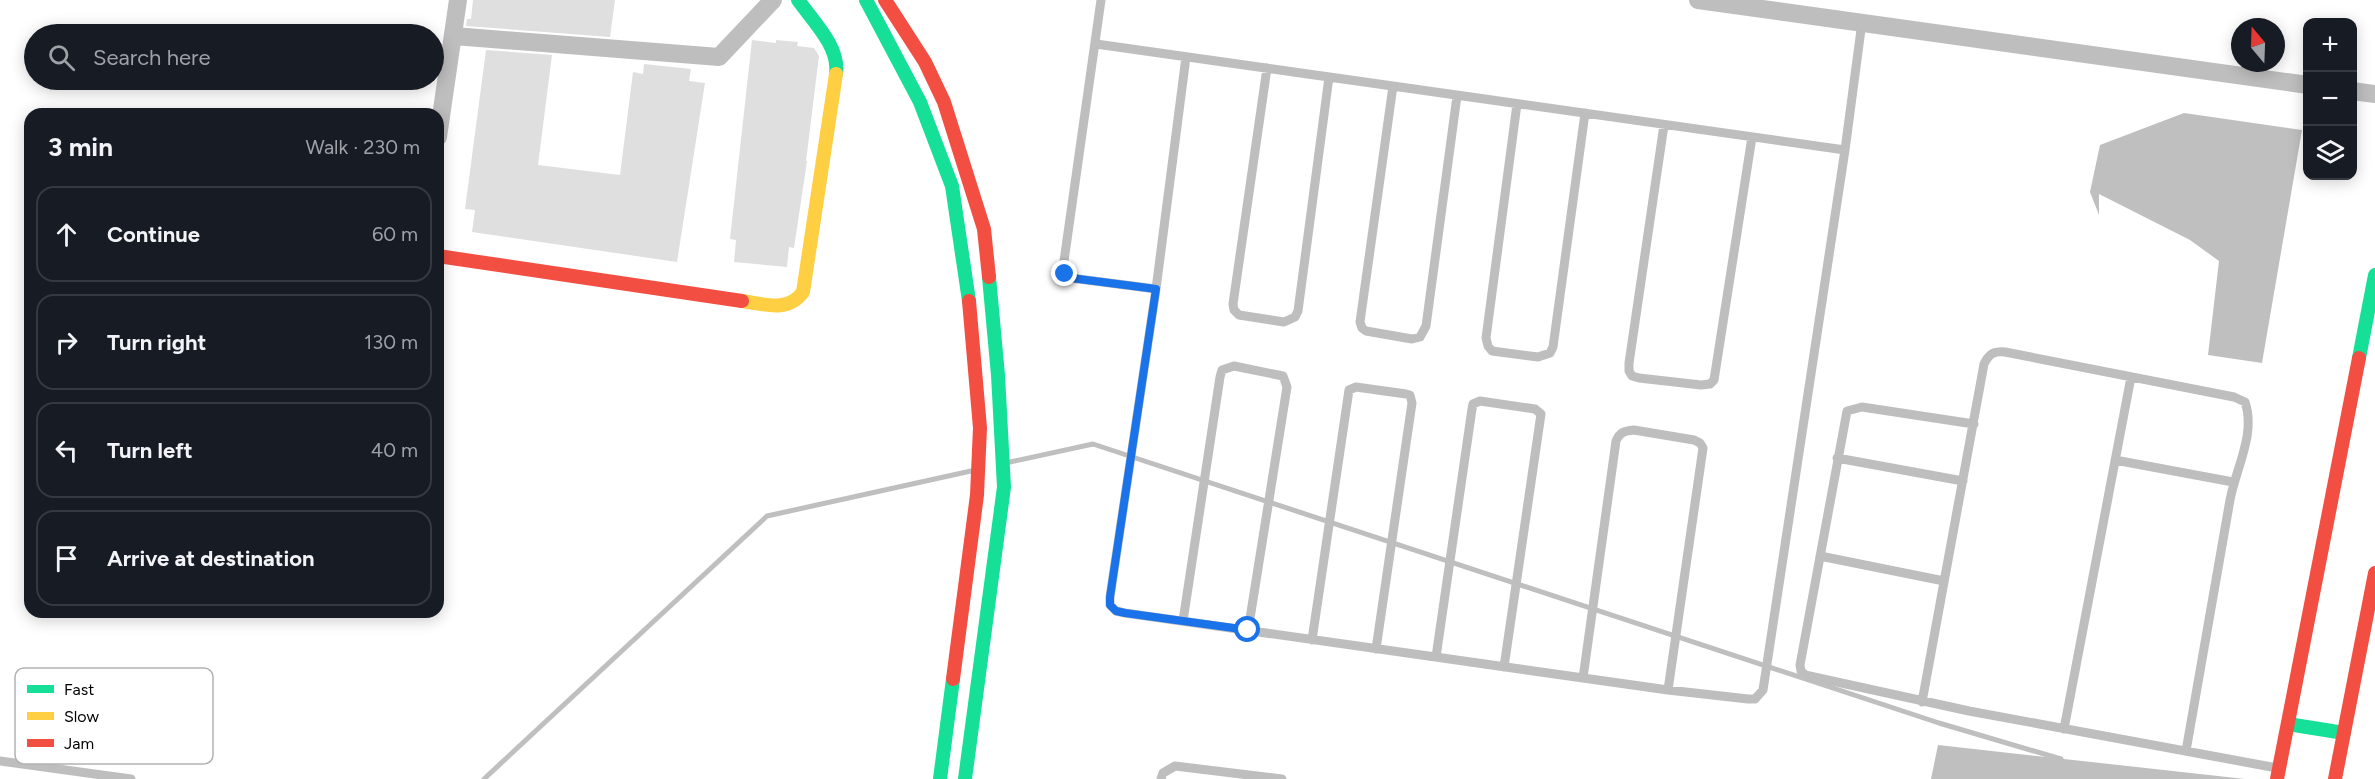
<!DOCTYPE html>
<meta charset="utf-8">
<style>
body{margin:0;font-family:Figtree,sans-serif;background:#20242c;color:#f1f3f6}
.controls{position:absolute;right:18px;top:18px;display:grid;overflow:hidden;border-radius:12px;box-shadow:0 3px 15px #0003}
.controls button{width:54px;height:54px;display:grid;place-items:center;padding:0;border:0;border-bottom:2px solid #363941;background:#171b24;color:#f1f3f6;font:30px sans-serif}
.compass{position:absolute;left:2231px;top:18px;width:54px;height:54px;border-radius:50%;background:#171b24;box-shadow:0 3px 15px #0003;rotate:341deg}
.stop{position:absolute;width:18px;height:18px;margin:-14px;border:4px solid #1a73e8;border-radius:50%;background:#fff}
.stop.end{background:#1a73e8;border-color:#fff;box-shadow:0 2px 6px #0008}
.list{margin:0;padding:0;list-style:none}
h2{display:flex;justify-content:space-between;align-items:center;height:78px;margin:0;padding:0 24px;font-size:26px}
h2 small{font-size:20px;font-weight:400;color:#9ea1a6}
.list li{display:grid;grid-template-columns:39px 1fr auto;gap:18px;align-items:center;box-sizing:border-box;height:96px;margin:0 12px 12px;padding:0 12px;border:2px solid #363941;border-radius:18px}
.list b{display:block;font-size:22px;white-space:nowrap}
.list em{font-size:20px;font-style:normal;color:#9ea1a6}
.icon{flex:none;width:33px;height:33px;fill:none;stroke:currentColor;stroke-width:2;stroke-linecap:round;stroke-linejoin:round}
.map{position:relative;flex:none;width:2375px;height:779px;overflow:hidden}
.search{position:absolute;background:#171b24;box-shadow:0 3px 15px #0003;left:24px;top:24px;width:420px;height:66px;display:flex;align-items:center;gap:15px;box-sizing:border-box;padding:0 21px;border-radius:33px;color:#9ea1a6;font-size:22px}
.panel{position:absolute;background:#171b24;box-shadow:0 3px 15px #0003;left:24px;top:108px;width:420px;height:510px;border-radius:18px}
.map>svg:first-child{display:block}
.water{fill:#bfbfbf}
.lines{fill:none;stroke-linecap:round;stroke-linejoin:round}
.stream{stroke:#bfbfbf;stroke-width:5}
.building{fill:#dfdfdf}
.lane{stroke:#bebebe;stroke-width:9}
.street{stroke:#bebebe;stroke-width:18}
.fast{stroke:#16e098;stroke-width:14}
.slow{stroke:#ffcf43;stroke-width:14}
.jam{stroke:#f24e42;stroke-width:14}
.route{stroke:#1a73e8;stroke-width:8}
.key{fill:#fff;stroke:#b2b2b2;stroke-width:1.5}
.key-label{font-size:16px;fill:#000}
</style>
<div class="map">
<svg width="2375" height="779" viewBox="0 0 2375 779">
<rect width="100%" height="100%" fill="#fff"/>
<path class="water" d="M2184 113 2302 130 2262 363 2208 355 2219 261 2190 240 2099 194V215L2090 192 2100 145Z
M1938 745 2245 779H1931Z"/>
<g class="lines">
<path class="stream" d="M1010 462 1093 444 1939 723 2061 759
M484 779 767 516 971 471"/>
</g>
<path class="building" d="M473 0H615L610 37 466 26 467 19H471Z
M752 40 776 43V40L798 42 797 46 814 48 819 56 806 161H807L794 248 789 247 787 267 734 262 736 240 730 239Z
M486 50 552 55 538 165 620 175 633 72 643 74 644 64 691 69 689 81 705 83 677 262 472 232 475 210 465 209Z"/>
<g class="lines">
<path class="lane" d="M1101 0 1063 268 1065 274 1071 278 1156 289
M1096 44 1845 150
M1186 57 1156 289 1110 597V605L1116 611 1125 613 1668 690 1748 699H1755L1763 690 1845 150 1862 22
M1267 68 1233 304 1234 310 1239 315 1284 322 1295 317 1298 311 1329 77
M1393 86 1360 322 1362 328 1366 331 1412 339 1420 337 1426 326 1457 96
M1517 104 1486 338 1488 346 1492 351 1538 357 1550 353 1553 347 1585 113
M1664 125 1629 363V371L1632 376 1639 378 1701 385 1710 384 1714 380 1752 137
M1974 424 1862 407 1847 411 1800 665 1801 671 1805 675 1969 711 2277 768
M1837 458 1963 481
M2115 460 2233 482
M1820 556 1944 581
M1183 621 1220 377 1222 370 1234 366 1283 376 1287 387 1248 631
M1312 640 1349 390 1356 387 1406 394 1410 395 1412 403 1376 649
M1436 657 1472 409 1473 404 1480 401 1535 409 1541 414 1504 667
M1583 678 1616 441C1620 432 1624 431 1634 430L1694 440 1700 443 1703 448 1668 690
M1922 702 1984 364C1989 354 1993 351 2005 352L2234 397 2245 402C2256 434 2236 468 2230 500 2215 583 2201 667 2186 751
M2064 729 2131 377
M0 761 131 779
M1161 779 1163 773 1175 766 1282 779"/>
<path class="street" d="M1698 0 2308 85
M454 36 719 57 773 0
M2352 91 2375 94
M438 137 458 0"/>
<path class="fast" d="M798 0C813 21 840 47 836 74
M866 0 920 102 952 186 969 301
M2359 358 2375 275
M2288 724 2344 733
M940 779 953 679
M965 779 1004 487 998 375 989 277"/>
<path class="slow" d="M742 301C764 304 788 313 803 292L836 74"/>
<path class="jam" d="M885 0 925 62 944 102 984 229 989 277
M438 256 742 301
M953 679 977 495 980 428 969 301
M2277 779 2359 358
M2335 779 2375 573"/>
</g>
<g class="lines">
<path class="route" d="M1065 274 1071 278 1156 289 1110 597V605L1116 611 1125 613 1248 630"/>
</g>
<rect x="15" y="668" width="198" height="96" rx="9" class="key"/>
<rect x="27" y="685" width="27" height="8" fill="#16e098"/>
<rect x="27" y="712" width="27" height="8" fill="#ffcf43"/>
<rect x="27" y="739" width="27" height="8" fill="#f24e42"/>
<g class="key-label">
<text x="64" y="695">Fast</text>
<text x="64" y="722">Slow</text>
<text x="64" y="749">Jam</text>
</g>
</svg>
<div class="controls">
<button>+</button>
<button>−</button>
<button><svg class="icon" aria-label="layers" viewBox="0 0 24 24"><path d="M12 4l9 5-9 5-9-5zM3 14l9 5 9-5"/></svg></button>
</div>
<svg class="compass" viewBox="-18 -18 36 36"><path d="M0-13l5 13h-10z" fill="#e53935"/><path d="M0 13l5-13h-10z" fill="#9ea1a6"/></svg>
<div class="stop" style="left:1248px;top:630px"></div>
<div class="stop end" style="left:1065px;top:274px"></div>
<div class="search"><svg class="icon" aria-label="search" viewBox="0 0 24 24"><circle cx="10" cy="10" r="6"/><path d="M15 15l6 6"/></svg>Search here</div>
<section class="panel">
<h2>3 min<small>Walk · 230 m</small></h2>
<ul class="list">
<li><svg class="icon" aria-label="ahead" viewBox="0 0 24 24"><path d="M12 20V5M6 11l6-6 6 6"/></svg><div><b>Continue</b></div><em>60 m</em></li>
<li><svg class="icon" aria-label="right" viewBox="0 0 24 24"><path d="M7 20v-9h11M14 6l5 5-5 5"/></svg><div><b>Turn right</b></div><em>130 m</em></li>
<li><svg class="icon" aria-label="left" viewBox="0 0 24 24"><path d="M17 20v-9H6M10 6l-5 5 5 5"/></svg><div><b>Turn left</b></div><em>40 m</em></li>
<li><svg class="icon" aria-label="arrive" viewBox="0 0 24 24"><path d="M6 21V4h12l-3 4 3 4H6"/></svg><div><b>Arrive at destination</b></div></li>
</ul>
</section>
</div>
